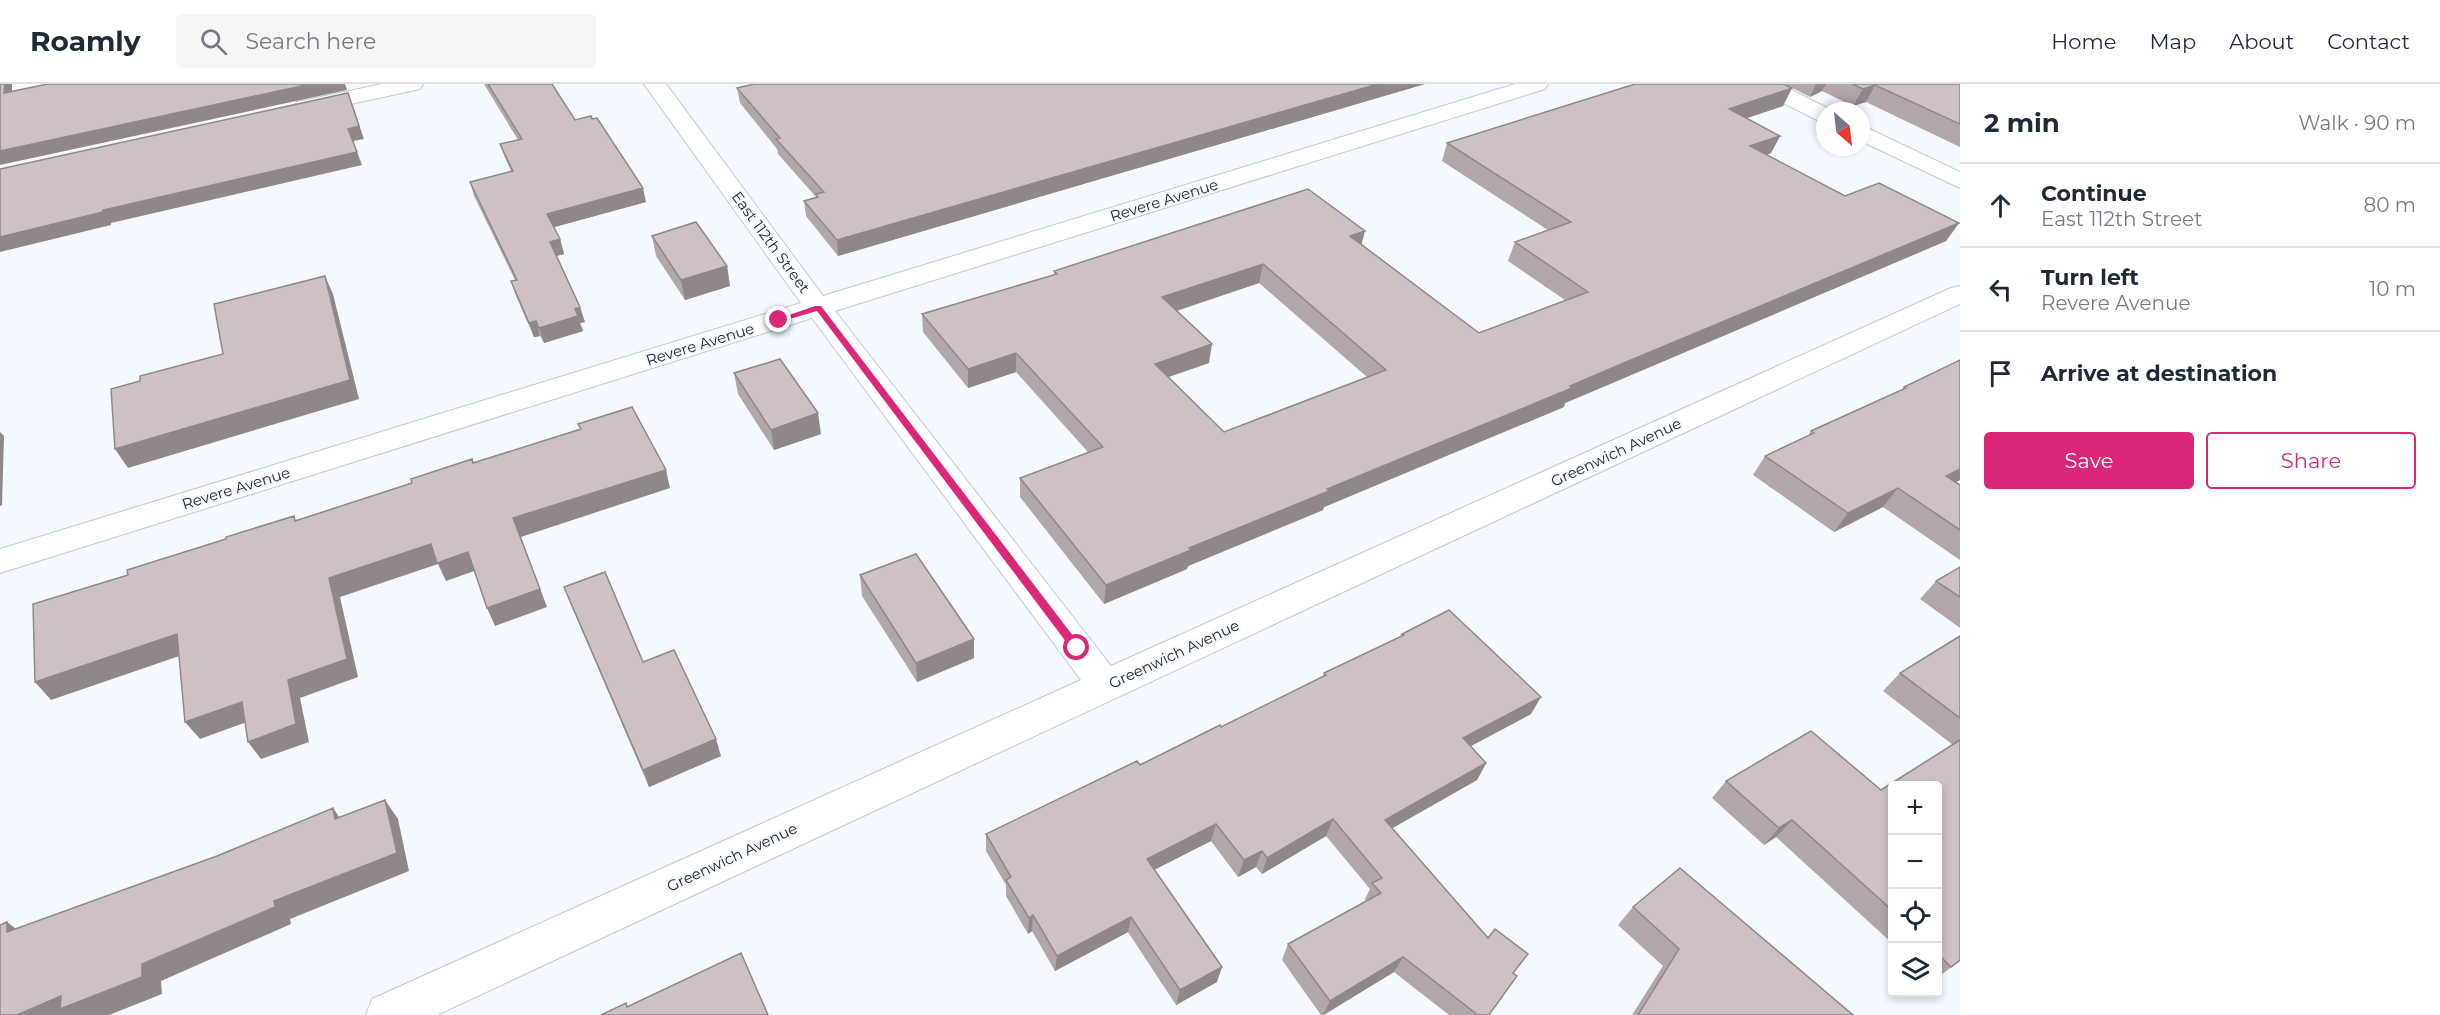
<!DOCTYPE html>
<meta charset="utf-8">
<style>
body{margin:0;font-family:Montserrat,sans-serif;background:#f6f6f7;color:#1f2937}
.controls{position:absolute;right:18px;bottom:18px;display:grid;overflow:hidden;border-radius:6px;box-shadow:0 3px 9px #0003}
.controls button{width:54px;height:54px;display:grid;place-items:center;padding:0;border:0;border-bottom:2px solid #e0e1e3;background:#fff;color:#1f2937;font:30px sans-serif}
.compass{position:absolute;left:1816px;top:18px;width:54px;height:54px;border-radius:50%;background:#fff;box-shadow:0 3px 9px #0003;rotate:152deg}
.stop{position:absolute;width:18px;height:18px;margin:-14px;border:4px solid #db2777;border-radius:50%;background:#fff}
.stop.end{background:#db2777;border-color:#fff;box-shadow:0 2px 6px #0008}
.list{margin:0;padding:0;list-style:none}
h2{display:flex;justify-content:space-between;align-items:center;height:78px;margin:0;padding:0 24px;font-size:26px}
h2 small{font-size:20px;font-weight:400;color:#747a83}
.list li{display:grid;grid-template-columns:39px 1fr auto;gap:18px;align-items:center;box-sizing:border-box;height:84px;padding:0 24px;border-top:2px solid #e0e1e3}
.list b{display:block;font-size:22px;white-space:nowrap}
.list p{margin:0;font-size:20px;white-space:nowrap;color:#747a83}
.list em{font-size:20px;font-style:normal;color:#747a83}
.actions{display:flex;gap:12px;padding:18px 24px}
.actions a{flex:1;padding:14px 0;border:2px solid #db2777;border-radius:6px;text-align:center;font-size:21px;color:#db2777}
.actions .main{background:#db2777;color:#fff}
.icon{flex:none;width:33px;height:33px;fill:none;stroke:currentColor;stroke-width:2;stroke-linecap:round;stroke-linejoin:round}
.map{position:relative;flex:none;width:1960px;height:931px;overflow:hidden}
header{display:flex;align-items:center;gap:36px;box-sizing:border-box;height:84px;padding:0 30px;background:#fff;border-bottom:2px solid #e0e1e3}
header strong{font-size:28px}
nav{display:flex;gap:33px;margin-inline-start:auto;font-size:21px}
.search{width:420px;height:54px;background:#f6f6f7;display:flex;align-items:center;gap:15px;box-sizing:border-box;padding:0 21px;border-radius:6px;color:#747a83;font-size:22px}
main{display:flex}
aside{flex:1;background:#fff}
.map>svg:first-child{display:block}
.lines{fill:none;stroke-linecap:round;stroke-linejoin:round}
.minor-casing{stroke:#c0c9d2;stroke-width:2}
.minor{fill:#fff;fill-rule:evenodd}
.wall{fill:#b1a6a9;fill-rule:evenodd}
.shaded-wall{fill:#908789}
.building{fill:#cec1c4;stroke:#908789;stroke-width:1.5;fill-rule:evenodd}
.route{fill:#db2777}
.labels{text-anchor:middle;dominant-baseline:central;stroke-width:4.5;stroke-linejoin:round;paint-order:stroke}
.street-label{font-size:15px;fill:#24282b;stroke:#f3f9ff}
</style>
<header>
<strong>Roamly</strong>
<div class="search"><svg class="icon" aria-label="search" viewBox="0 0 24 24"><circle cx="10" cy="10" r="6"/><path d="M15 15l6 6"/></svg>Search here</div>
<nav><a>Home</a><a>Map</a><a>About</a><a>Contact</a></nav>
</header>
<main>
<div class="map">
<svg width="1960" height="931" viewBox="0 0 1960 931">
<rect width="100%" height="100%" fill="#f3f9ff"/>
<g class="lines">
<defs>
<path id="minor" d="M382 0H423L420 5 305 30 297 28 294 23 297 18Z
M644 0H666L823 212 1515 0H1548L1545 5 835 227 1111 582 1951 204 1960 202V220L437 931H366L372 915 1081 596 812 234 0 489V465L801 219Z
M1752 0H1780L1833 27H1825V38L1817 36 1755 5Z
M1861 41 1960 88V104L1861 57Z"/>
</defs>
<use href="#minor" class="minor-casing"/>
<use href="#minor" class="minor"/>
</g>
<path class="wall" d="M484 0H552L575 36 646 118 554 143 560 155 564 170 557 172 585 238 580 239 583 247 544 259 540 252 534 253 516 212 511 197 515 196 474 112 470 98 511 87 505 74 500 60 518 56Z
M754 0H1425L838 172 806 132 804 117 816 113 778 70 777 65 740 19 737 4Z
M1785 0H1960V63L1866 18 1853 22 1822 7 1810 13Z
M1792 4 1783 22 1746 34 1780 52 1771 69 1767 71 1845 112 1959 139 1946 157 1610 300 1565 319 1564 323 1324 423 1323 426 1188 482 1187 485 1104 520 1020 413V394L1088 368 1016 288 968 304 923 248 922 230 1054 191V187L1361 160 1479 249 1565 216 1508 177 1515 158 1548 146 1442 77 1447 59ZM1259 199 1367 293 1224 348 1169 293 1209 279 1177 227Z
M652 152 727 182 730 202 685 216 656 172Z
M1960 276V396L1955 398 1960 401V476L1883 423 1834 448 1753 391 1765 372 1808 352 1811 347 1902 306 1904 303Z
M734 289 821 350 774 366 738 310Z
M1960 483V544L1920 515 1936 497Z
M860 491 974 555V574L917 598 862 512Z
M564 503 721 672 649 703 571 521Z
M1402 550 1531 630 1471 662 1486 679 1477 696 1392 744 1513 889 1489 931H1449L1394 888 1324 931H1321L1282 876 1288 860 1366 817 1365 815 1370 805 1326 752 1262 790 1256 783 1238 793 1211 757 1154 786 1217 898 1176 921 1128 848 1055 887 1032 847 1028 850 1006 812V801L986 767V750L1221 643 1323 593 1324 589 1400 553Z
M1960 552V877L1938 893V702H1893V860L1776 753 1764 761 1712 714 1726 697 1881 706 1953 661 1883 607 1900 589Z
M1633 823 1853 931H1632L1663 882 1618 841Z"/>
<path class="shaded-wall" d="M5 0H12V21L4 9Z
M311 0H345L347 6 0 81V67Z
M1378 0H1425L838 172 837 156Z
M1816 0H1826L1822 7 1810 13Z
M1875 1 1866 18 1853 22 1863 5Z
M1792 4 1783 22 1721 43 1729 25Z
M348 9 364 55 353 57 362 81 111 139V141L0 168V153L103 126 348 45Z
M1780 52 1771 69 1742 80 1750 62Z
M643 104 646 118 551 144 547 130Z
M1959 139 1946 157 1610 300 1565 319 1564 323 1324 423 1323 426 1188 482 1187 485 1104 520 1106 501 1189 464 1619 281Z
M1365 147 1360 166 1350 152Z
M560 155 564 170 555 172 550 158Z
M1263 180 1259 199 1160 232 1162 213Z
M727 182 730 202 685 216 681 196Z
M325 192 333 210 359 315 128 384 115 365Z
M580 223 585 238 580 239 583 247 544 259 539 244 575 225Z
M536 237 540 252 534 253 529 239Z
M1212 260 1209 279 1153 298 1155 280Z
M1016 269V288L968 304V285Z
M818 329 821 350 774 366 771 346Z
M0 348 4 352 2 421 0 422Z
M1960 385V396L1931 411 1946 392Z
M666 386 670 404 521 453 547 523 495 542 487 524 513 434Z
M1898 404 1883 423 1834 448 1848 429Z
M431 460 468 468 477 486 446 497 438 480 340 513 358 593 300 614 309 658 261 675 248 658 288 596 329 494Z
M177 550 191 568 51 616 35 598Z
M974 555V574L917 598 916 579Z
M1541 613 1531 630 1454 671 1463 654Z
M242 618 255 635 200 655 185 638Z
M716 655 721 672 649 703 643 686Z
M1486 679 1477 696 1377 753 1385 736Z
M385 716 398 735 409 787 290 835 291 840 161 897 162 910 109 931H17L274 817Z
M333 724 346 743 335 735Z
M1333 735 1326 752 1262 790 1267 774Z
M1792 736 1776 753 1764 761 1779 744Z
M1216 740 1211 757 1144 791 1147 775Z
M1262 767 1256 783 1238 793 1244 776Z
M1033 831 1032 847 1028 850 1029 834Z
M1131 833 1128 848 1055 887 1057 872Z
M7 838 29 855 7 848Z
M1403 873 1394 888 1323 931 1330 917Z
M1222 883 1217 898 1176 921 1180 906Z"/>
<path class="building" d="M0 0H5L4 9 48 0H311L0 67Z
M488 0H552L575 36 591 32 592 35 597 34 643 104 547 130 560 155 550 158 580 223 575 225 578 232 539 244 536 237 529 239 511 197 517 196 470 98 513 87 500 60 522 55Z
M754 0H1378L837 156 804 117 818 113 816 110 824 108 776 55 780 54 737 4Z
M1635 0H1783L1792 4 1729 25 1780 52 1750 62 1845 112 1879 99 1959 139 1619 281 1570 302 1572 304 1327 405 1329 407 1189 464 1191 466 1106 501 1020 394 1103 363 1016 269 968 285 922 230 1057 190 1054 187 1308 105 1365 147 1350 152 1479 249 1588 208 1515 158 1571 138 1447 59ZM1263 180 1386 286 1224 348 1155 280 1212 260 1162 213Z
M1852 0H1960V40L1875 1 1863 5Z
M348 9 359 42 348 45 357 68 103 126V128L0 153V85Z
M696 138 727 182 681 196 652 152Z
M325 192 350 296 115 365 111 305 140 297V292L223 270 214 220Z
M780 275 818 329 771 346 734 289Z
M1960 276V385L1946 392 1960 401V446L1898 404 1848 429 1765 372 1814 349 1811 347 1906 304 1904 303Z
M632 323 666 386 513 434 540 505 487 524 468 468 437 479 431 460 329 494 347 575 288 596 296 640 248 658 242 618 185 638 177 550 35 598 33 520 128 491 127 486 226 455V453L294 432 295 437 412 399 411 395 472 375 473 379 581 345 578 340Z
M916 470 974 555 916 579 860 491Z
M1960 483V513L1936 497Z
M605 488 643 578 674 566 716 655 643 686 564 503Z
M1449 526 1541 613 1463 654 1486 679 1385 736 1488 854 1495 845 1528 870 1513 889 1517 892 1489 931H1478L1403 873 1330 917 1288 860 1381 809 1372 799 1382 794 1333 735 1267 774 1262 767 1244 776 1216 740 1147 775 1222 883 1180 906 1131 833 1057 872 1033 831 1029 834 1006 796 1011 793 986 750 1137 677 1140 681 1220 641 1221 643 1326 591 1324 589 1404 551 1402 550Z
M1960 552V634L1900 589Z
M1811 647 1881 706 1960 656V876L1951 883 1938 870V702H1893V827L1792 736 1779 744 1726 697Z
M385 716 397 769 274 817 275 823 142 880V893L60 925 61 912 17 931H0V841L7 838V848L217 772 333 724 335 735Z
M1680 784 1853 931H1638L1679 865 1633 823Z
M741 869 768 931H601L626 919 627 923Z"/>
<path class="route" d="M815 222H821L1080 561V567H1073L817 227 779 238 775 236Z"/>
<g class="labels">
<g class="street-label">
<text transform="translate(1164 116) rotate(-17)">Revere Avenue</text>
<text transform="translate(771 158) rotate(54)">East 112th Street</text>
<text transform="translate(700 260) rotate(-17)">Revere Avenue</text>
<text transform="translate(1616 368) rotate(-25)">Greenwich Avenue</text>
<text transform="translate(236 404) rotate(-17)">Revere Avenue</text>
<text transform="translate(1174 570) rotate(-25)">Greenwich Avenue</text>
<text transform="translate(732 773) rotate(-25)">Greenwich Avenue</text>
</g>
</g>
</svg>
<div class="controls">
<button>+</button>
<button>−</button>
<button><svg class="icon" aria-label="locate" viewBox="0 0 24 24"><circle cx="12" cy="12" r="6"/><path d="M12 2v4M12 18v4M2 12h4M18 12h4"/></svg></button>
<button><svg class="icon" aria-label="layers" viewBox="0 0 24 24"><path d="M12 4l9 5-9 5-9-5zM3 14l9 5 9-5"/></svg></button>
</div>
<svg class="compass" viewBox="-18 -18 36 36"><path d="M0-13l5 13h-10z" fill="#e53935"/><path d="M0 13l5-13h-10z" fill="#747a83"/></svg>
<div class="stop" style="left:1077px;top:564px"></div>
<div class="stop end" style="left:779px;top:236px"></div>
</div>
<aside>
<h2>2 min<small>Walk · 90 m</small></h2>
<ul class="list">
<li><svg class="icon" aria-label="ahead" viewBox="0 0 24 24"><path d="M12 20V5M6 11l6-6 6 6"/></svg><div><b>Continue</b><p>East 112th Street</p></div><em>80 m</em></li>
<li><svg class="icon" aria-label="left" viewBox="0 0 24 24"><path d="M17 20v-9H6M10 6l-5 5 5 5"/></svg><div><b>Turn left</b><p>Revere Avenue</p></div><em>10 m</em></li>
<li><svg class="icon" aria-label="arrive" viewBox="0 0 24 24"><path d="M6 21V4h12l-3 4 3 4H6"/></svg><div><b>Arrive at destination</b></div></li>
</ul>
<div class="actions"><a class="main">Save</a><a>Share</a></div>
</aside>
</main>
